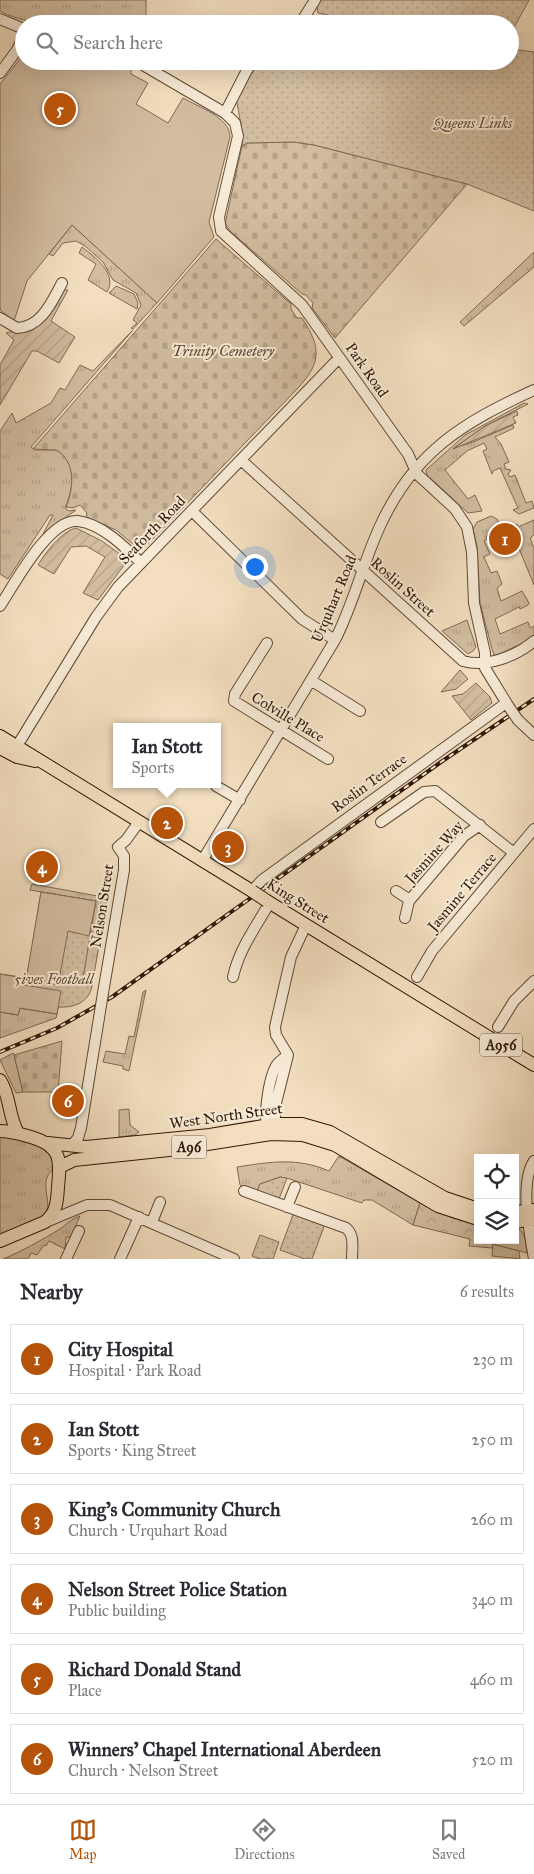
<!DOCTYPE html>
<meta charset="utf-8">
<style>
body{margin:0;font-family:"IM FELL Great Primer",serif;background:#f7f7f7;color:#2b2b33}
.controls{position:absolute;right:15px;bottom:15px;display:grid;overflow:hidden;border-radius:0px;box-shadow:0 5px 20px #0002}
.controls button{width:45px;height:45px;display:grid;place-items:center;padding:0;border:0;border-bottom:1px solid #e1e1e2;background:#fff;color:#2b2b33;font:25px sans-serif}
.you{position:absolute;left:254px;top:566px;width:18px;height:18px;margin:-12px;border:4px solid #fff;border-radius:50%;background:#1a73e8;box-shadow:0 0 0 8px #1a73e833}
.badge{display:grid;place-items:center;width:32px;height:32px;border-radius:50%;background:#b45309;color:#fff;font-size:16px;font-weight:700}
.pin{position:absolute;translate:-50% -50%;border:2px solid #fff;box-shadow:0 1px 5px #0006}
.popup{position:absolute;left:113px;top:723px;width:108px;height:65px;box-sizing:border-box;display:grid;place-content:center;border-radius:0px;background:#fff;filter:drop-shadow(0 1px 4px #0005);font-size:16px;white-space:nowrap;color:#7c7c81}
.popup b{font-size:19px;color:#2b2b33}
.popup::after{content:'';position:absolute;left:50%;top:100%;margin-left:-10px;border:10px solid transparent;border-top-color:#fff}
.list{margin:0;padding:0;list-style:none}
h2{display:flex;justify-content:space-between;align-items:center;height:65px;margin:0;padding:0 20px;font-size:21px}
h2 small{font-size:16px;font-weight:400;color:#7c7c81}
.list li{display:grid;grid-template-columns:32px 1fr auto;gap:15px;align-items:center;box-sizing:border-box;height:70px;margin:0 10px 10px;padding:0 10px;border:1px solid #e1e1e2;border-radius:0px}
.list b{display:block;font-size:19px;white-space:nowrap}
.list p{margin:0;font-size:16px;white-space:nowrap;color:#7c7c81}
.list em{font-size:16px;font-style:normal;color:#7c7c81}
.icon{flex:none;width:28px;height:28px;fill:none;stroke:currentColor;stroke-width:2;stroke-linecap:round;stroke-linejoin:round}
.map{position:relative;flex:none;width:534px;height:1259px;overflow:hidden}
.search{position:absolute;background:#fff;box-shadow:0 5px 20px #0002;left:15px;right:15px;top:15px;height:55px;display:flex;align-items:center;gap:12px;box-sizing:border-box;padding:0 18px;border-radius:28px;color:#7c7c81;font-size:19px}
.sheet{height:545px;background:#fff}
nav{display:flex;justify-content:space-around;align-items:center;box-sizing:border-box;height:70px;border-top:1px solid #e1e1e2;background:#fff;font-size:14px;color:#7c7c81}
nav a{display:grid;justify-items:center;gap:2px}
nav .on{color:#b45309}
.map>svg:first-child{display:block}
.grass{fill:url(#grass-tufts);stroke:#806a54}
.forest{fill:url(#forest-crowns);stroke:#806a54}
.cemetery{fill:url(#cemetery-stones);stroke:#806a54}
.park{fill:url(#park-dots);stroke:#806a54}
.garden{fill:url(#garden-furrows);stroke:#806a54}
.pitch{fill:#d2bda1;stroke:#806a54}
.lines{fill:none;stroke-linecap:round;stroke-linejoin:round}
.minor-casing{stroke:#604a35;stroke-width:12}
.major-casing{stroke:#2f1807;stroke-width:14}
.minor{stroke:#f7ead6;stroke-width:10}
.major{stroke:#f3dfc0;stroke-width:12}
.rail-casing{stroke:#2f1807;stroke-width:4}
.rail{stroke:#f7ead6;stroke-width:2;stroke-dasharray:5.5;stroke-linecap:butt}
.minor-bridge-casing{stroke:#604a35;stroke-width:12;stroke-linecap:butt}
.major-bridge-casing{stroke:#2f1807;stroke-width:14;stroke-linecap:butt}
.minor-bridge{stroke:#f7ead6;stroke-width:10}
.major-bridge{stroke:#f3dfc0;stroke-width:12}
.labels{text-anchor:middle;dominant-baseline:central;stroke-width:4;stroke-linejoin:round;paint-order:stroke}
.shield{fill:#f7ead6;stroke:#6b5745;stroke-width:1}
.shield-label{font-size:14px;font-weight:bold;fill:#2f1807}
.park-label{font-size:15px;font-style:italic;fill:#604a35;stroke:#f7ead6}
.street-label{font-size:15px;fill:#2f1807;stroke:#f7ead6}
</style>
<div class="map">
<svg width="534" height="1259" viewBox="0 0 534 1259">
<defs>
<pattern id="grass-tufts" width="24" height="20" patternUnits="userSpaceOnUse" patternTransform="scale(1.25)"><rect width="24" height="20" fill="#d2bda1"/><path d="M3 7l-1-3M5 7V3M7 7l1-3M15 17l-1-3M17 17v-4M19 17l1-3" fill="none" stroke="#b5a289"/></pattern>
<pattern id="forest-crowns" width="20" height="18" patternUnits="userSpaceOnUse" patternTransform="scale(1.25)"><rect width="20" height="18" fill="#d2bda1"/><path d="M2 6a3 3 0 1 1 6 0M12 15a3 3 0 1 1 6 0" fill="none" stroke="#b5a289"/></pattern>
<pattern id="cemetery-stones" width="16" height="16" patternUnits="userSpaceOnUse" patternTransform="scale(1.25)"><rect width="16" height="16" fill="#d2bda1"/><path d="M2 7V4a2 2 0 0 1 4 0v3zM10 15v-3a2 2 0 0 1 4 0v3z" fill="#b5a289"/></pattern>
<pattern id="park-dots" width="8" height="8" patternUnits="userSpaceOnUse" patternTransform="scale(1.25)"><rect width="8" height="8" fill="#d2bda1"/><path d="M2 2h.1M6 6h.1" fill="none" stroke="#b5a289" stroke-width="1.8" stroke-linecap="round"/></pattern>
<pattern id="garden-furrows" width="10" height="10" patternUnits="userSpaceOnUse" patternTransform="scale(1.25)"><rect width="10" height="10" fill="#d2bda1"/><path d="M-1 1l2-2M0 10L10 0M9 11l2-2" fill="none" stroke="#b5a289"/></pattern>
</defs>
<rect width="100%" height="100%" fill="#f3dfc0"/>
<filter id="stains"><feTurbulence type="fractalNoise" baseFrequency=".004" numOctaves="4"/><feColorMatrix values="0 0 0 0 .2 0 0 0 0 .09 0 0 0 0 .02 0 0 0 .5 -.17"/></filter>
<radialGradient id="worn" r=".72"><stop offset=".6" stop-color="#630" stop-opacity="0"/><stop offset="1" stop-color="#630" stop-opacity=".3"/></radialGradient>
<path class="grass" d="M0 0H146V19L138 15 134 22 130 20 127 24C86 24 38 31 0 11Z
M72 225 157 303 133 329 131 328 137 323 133 320 141 305 136 293 113 280 103 262 85 246 76 241 63 243 53 256 49 254Z
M82 247C95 257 118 274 107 292L88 280 96 264 79 253Z
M534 252V267L464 326 460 322Z
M116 286 134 294 138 303 137 309 109 293Z
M133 330 31 447 35 450H56C78 462 73 490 65 508L69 511 76 510 43 534 53 515H50L8 579 0 574V431L12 413 16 423 51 403 60 388 65 390 80 365 93 371Z
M524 403 528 404 485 426 454 448 473 442 513 425 514 428 495 437 501 444 509 462 504 464 506 469 511 470 508 474 510 477 515 475 526 503 532 501 534 508 519 514 513 510 518 508 500 468 493 471 492 474 483 451 487 449 484 443 467 451 445 470 468 499 475 495 482 511 468 513 427 475 426 470 465 435Z
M491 516 497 519 503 532 500 530 486 536 487 539 484 541 490 554 484 557 491 573 497 571 502 584 497 588 501 601 522 591 529 603 528 605 520 609 519 607 495 619 500 634 528 622 530 628 534 626V635L523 643 497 655H494L492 649 480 603 477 547 473 529 477 522Z
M534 520V535L530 538 534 548V585L511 529 517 524 518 527Z
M467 620 476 647 473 651 468 654 442 631Z
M460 670 468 679 456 689 441 692Z
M107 876H111L92 986 82 984 95 901 30 890 32 884 103 897Z
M146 990 129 1071 123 1069V1066L103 1062 106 1051 125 1054 129 1036 134 1037 143 992Z
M19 1008 57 1014 56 1018 0 1038V1012L18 1015Z
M13 1053 14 1055 23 1092 16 1093 0 1060Z
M129 1109 130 1125 139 1132 135 1135 119 1137V1110Z
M0 1134 10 1135 50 1150 56 1168C36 1178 53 1201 46 1212 37 1224 14 1230 0 1236Z
M339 1156 420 1203 413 1225 372 1200H364L362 1203 290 1179 280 1177 260 1184 257 1191 240 1185 237 1167C270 1162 297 1157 329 1171Z
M80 1216 71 1237H66L65 1249 49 1241 46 1246 44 1245 37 1255 31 1253 28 1259H3C22 1251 42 1240 60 1229 67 1224 71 1219 80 1216Z
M493 1244 519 1251 520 1259 492 1256Z"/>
<path class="forest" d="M420 1203 450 1217 478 1224V1240H515V1228C527 1230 525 1242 527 1253L493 1244 492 1248 469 1246 470 1239 413 1225Z"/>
<path class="cemetery" d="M294 142 314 145 467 184 335 338 312 308 313 303 306 295 302 294 230 231 225 224 242 146 247 143Z
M216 239 291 304V309L297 318H302C321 347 322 362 298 388L146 546 139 549 116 530 86 517 87 513 80 505 73 508 66 507C74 488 76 461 56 450L33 449Z
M62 1041 58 1092H23L14 1055Z"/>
<path class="park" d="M320 0H529L510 35V24H369L318 13 317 7Z
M510 49 534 52V211L467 184 314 145 294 142 247 143 242 146V131L236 97 259 61H510Z
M41 892 96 901 82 984 92 986C89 1002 75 1008 58 1007L57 1014 20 1008 18 1015 0 1012V974L27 978Z
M280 1177 287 1178 279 1199 257 1191 260 1184Z
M294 1212 325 1224 312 1259H305L280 1250Z
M260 1235 279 1242 273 1259H260L252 1256Z"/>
<path class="garden" d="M63 290H68L51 321 75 337 59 363 37 351H32L0 405V365L14 340 6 333C13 330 19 334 26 332 45 326 54 306 63 290Z
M517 411 518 415 513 417 516 423 453 449 485 426Z
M76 528 102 541 128 560 98 600 83 593 105 557 86 546 71 547 54 574 38 565C46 552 61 532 76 528Z
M476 683 490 697 492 703 471 720 452 696 463 694Z"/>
<path class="pitch" d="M24 54V61H116L131 68V74L148 83 136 104 168 123 183 98C198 107 230 117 230 137L209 222 214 237 157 303 72 225 27 281 14 321 0 310V84Z
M41 892 96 901 89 936 68 931 58 985 26 980Z
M0 974 24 978V985L61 991 57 1014 20 1008 18 1015 0 1012Z"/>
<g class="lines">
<defs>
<path id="minor" d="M0 19 24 29
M300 24 315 0
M136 61 225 113 235 123 238 136 219 217 221 231 302 305 408 454 417 474 455 509 467 527 472 552 474 603 485 653V668L509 707
M0 73 17 50 24 35
M225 113 247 70 254 61
M0 318 17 328C42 327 52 301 62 283
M241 460 463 661C487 668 516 656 534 641
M192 511 302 619 335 640
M0 606C14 585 49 518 78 521 102 524 125 547 141 563
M267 643 235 694 234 701 328 759
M312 681 360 711
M518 720 534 735
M17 746 96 617 118 587 339 358
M216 786 240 800
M381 822 424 792 435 791 514 853
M202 861 335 640C354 603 363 562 381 524 415 451 464 422 534 390
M252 891 262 880 506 703
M396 891 410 900
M405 918 409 901 464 836 480 825
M233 977C239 949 256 927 270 902
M417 977 432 951 534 829
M103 993 124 870V856L118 847 126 840 139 822
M498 1027 514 1001 534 981
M274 1129 276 1103 288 1055 276 1035 275 1027 291 957 306 925
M269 1131C262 1120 269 1078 276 1066 278 1062 284 1058 288 1055
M71 1146 78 1138 81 1128 99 1018
M244 1191 346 1228C355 1235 352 1248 352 1259
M287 1207 295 1187
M46 1222 87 1205H110L234 1259
M152 1222 160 1202
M66 1259 79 1231
M120 1259 139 1217
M534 1259C530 1234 519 1183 534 1161"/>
<path id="major" d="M0 736 252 891
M0 748 17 757 35 761
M267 901 534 1065
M0 1080C11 1097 8 1116 18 1133
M0 1131C11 1131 20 1134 31 1137 61 1146 61 1159 58 1187 57 1202 57 1212 45 1222L0 1241
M48 1143 86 1147 210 1135 275 1124H302L330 1132 445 1198 478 1209
M60 1167 74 1160 169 1150 271 1134 303 1135 335 1145 438 1206 478 1219
M515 1212 534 1210
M515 1222 534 1219"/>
</defs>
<use href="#minor" class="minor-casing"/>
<use href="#major" class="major-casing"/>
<use href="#minor" class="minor"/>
<use href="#major" class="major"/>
<defs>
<path id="rail" d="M0 1052 57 1028 112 997 441 762 534 699"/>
</defs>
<use href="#rail" class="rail-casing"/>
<use href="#rail" class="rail"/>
<defs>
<path id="minor-bridge" d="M509 707 518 720
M99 1018 103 993"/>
<path id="major-bridge" d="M252 891 267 901"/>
</defs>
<use href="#minor-bridge" class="minor-bridge-casing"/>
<use href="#major-bridge" class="major-bridge-casing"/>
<use href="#minor-bridge" class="minor-bridge"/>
<use href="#major-bridge" class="major-bridge"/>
</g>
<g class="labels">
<g class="shield">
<rect x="480" y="1033.5" width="42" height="23" rx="4"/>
<rect x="171.5" y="1135.5" width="35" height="23" rx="4"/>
</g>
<g class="shield-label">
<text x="501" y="1045">A956</text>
<text x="189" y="1147">A96</text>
</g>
<g class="park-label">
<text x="473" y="123">Queens Links</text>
<text x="223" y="351">Trinity Cemetery</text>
<text x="54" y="979">5ives Football</text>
</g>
<g class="street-label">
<text transform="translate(367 370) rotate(55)">Park Road</text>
<text transform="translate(152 530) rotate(-46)">Seaforth Road</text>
<text transform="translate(403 587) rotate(42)">Roslin Street</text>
<text transform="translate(334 599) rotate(-67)">Urquhart Road</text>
<text transform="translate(288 717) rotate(31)">Colville Place</text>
<text transform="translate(369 783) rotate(-36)">Roslin Terrace</text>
<text transform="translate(434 852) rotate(-48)">Jasmine Way</text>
<text transform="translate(462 892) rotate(-50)">Jasmine Terrace</text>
<text transform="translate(298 901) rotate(32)">King Street</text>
<text transform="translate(102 906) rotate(-81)">Nelson Street</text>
<text transform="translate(226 1116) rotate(-8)">West North Street</text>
</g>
</g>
<rect width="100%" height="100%" filter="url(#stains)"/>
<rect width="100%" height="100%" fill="url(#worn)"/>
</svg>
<div class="controls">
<button><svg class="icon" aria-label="locate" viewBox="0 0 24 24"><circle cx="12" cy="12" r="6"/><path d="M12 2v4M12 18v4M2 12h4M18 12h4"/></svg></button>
<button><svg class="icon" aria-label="layers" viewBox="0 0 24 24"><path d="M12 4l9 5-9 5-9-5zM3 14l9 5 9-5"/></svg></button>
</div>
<div class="you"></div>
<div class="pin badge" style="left:505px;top:539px">1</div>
<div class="pin badge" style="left:167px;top:823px">2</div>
<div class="popup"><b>Ian Stott</b>Sports</div>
<div class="pin badge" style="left:228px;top:847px">3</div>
<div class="pin badge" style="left:42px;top:867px">4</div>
<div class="pin badge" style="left:60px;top:109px">5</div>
<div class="pin badge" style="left:68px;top:1101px">6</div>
<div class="search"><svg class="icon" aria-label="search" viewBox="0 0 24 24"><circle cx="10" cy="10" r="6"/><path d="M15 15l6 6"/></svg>Search here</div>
</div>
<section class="sheet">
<h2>Nearby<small>6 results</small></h2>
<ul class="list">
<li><span class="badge">1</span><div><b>City Hospital</b><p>Hospital · Park Road</p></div><em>230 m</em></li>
<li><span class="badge">2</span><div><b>Ian Stott</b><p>Sports · King Street</p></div><em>250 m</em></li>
<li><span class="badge">3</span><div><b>King's Community Church</b><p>Church · Urquhart Road</p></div><em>260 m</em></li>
<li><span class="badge">4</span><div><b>Nelson Street Police Station</b><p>Public building</p></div><em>340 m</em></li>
<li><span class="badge">5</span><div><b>Richard Donald Stand</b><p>Place</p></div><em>460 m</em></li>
<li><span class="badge">6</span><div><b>Winners' Chapel International Aberdeen</b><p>Church · Nelson Street</p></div><em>520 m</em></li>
</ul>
</section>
<nav>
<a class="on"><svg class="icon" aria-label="map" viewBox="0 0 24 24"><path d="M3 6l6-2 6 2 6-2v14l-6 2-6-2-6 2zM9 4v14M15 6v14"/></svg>Map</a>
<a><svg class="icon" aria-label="directions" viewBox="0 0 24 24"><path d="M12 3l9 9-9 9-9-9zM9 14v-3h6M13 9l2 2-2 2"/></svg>Directions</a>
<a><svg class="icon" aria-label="saved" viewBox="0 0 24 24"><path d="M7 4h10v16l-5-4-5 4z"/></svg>Saved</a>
</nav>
